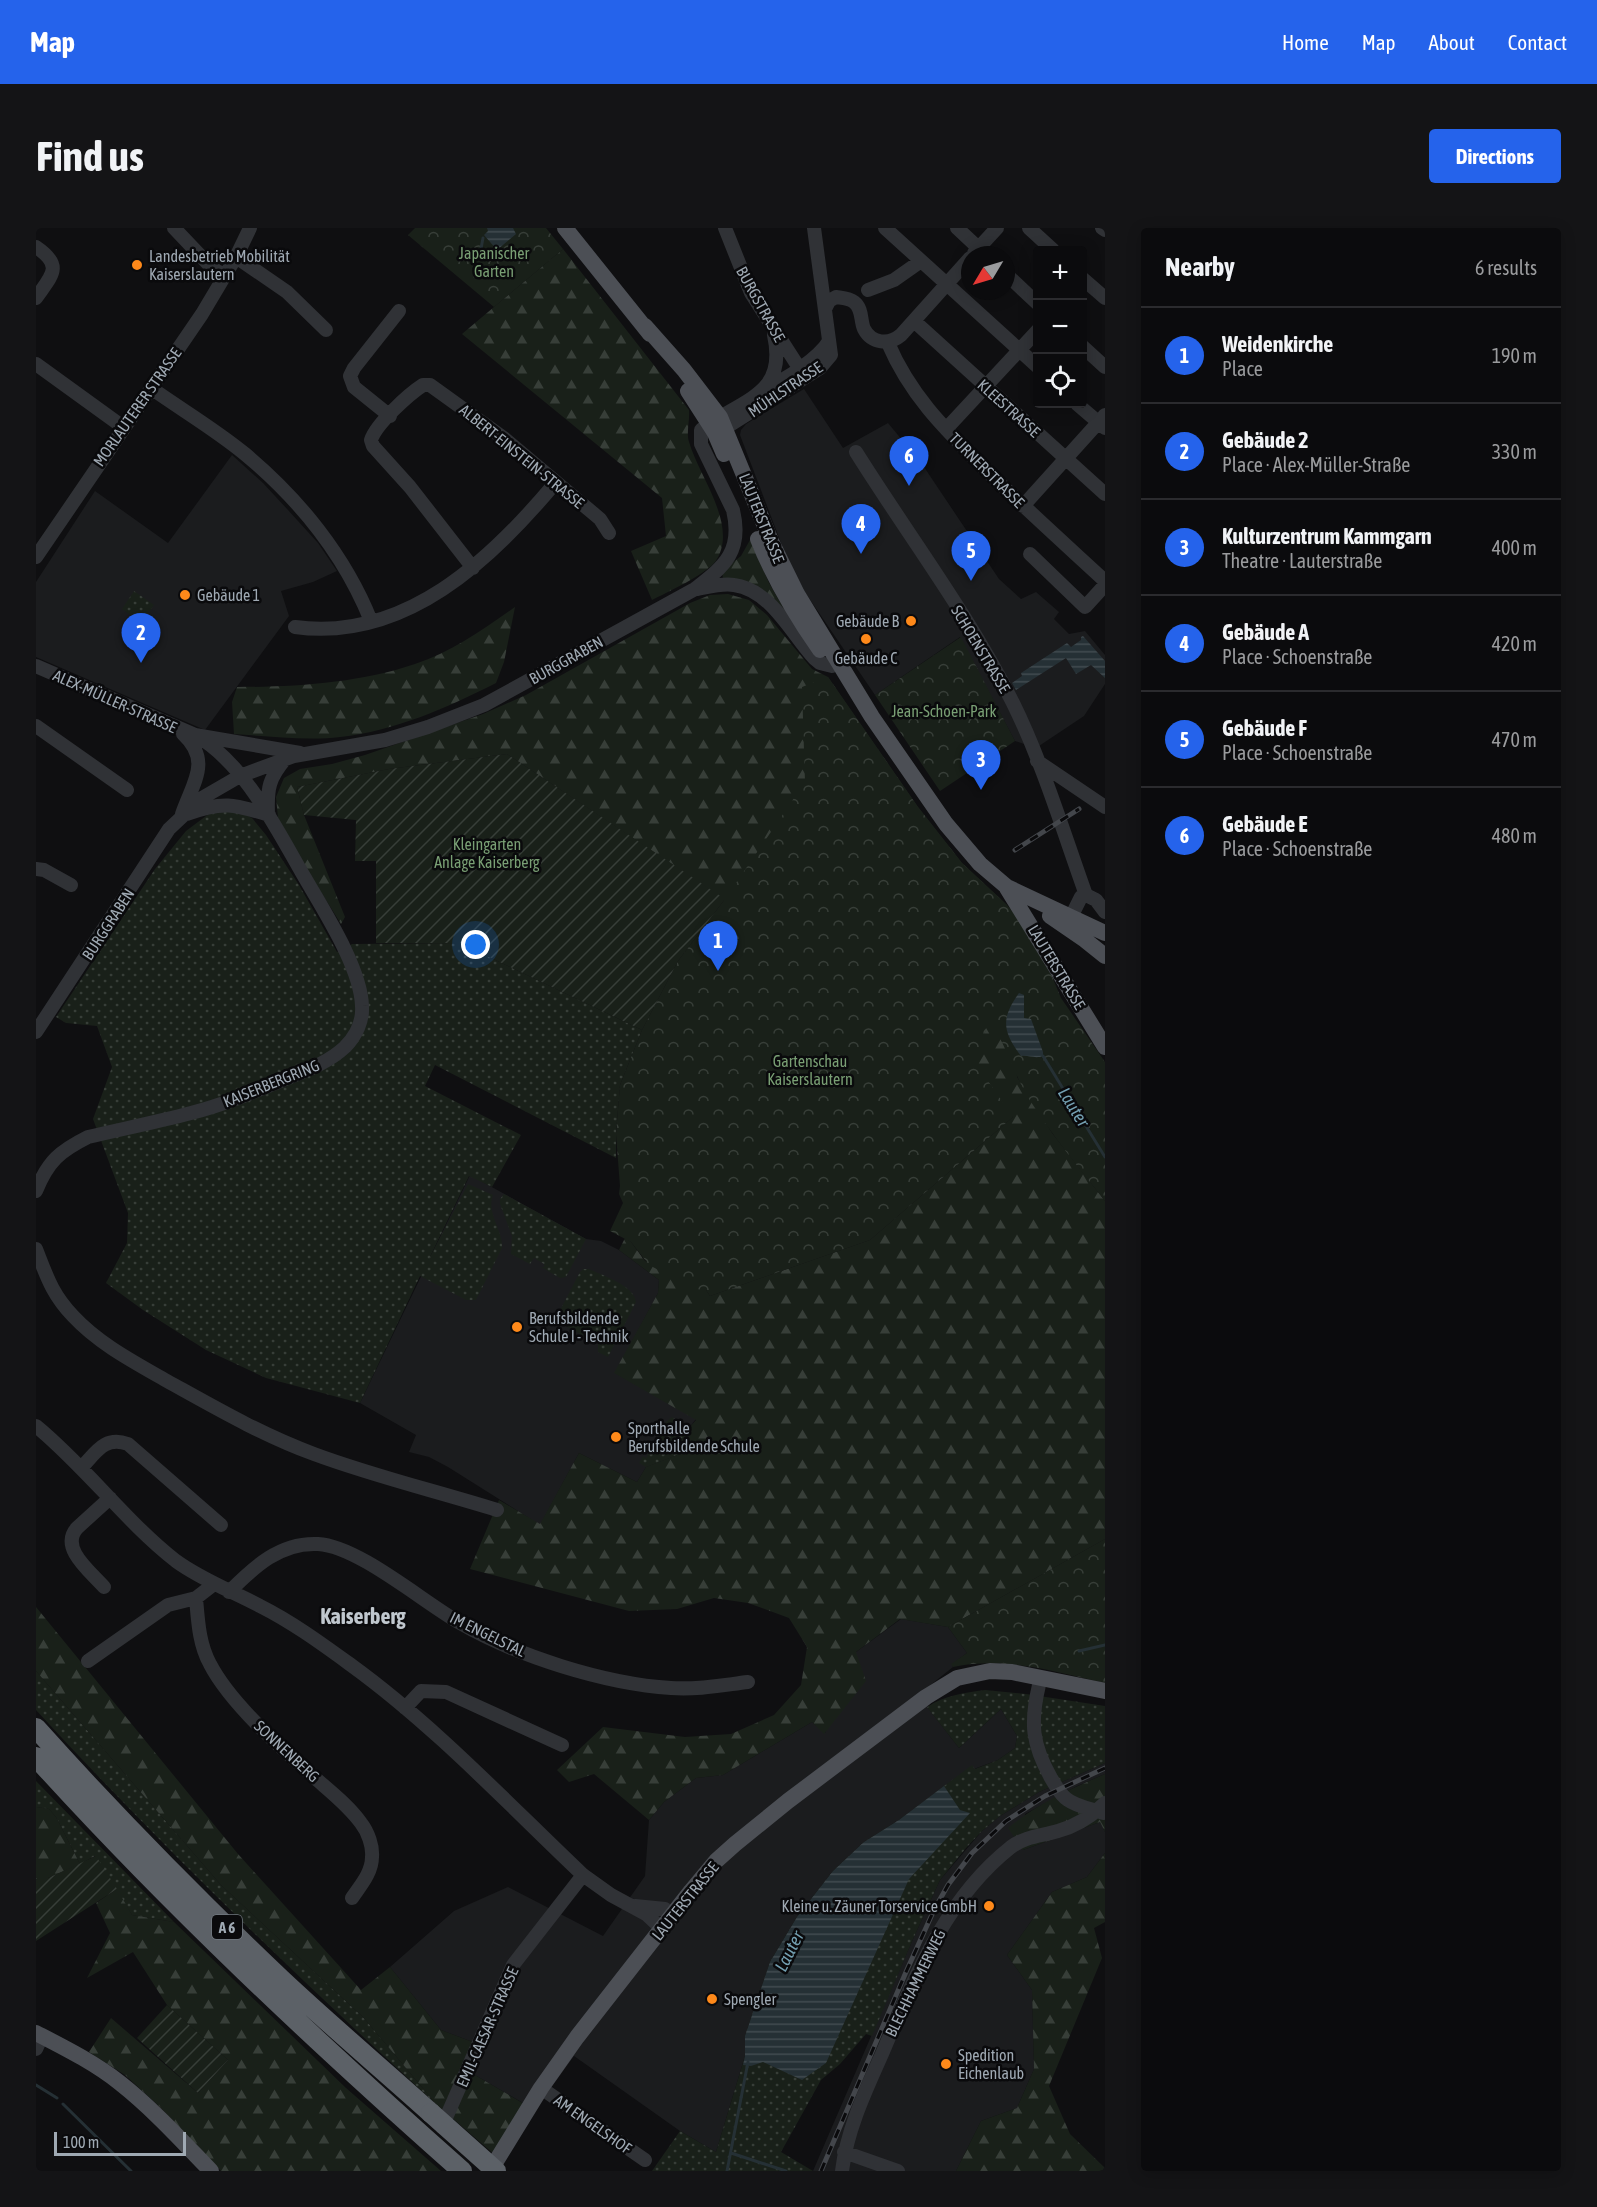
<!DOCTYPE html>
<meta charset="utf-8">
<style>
body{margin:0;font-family:"Asap Condensed",sans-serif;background:#141416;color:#f1f3f6}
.controls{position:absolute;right:18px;top:18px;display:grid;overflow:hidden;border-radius:6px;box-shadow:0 3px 15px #0003}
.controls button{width:54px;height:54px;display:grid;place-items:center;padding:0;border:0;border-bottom:2px solid #2b2b2e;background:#0b0b0d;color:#f1f3f6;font:30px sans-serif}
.compass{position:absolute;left:925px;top:18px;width:54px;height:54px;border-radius:50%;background:#0b0b0d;box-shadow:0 3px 15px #0003;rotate:232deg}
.scale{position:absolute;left:18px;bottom:15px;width:132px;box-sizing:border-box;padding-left:6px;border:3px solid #9fa9b3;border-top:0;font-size:16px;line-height:21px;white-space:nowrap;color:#9fa9b3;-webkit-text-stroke:4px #0a0a0c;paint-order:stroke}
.you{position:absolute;left:440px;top:717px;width:21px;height:21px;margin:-15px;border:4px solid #fff;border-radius:50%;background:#1a73e8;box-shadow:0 0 0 9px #1a73e833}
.badge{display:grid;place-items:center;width:39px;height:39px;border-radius:50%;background:#2563eb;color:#fff;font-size:20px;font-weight:700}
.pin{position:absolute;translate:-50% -50px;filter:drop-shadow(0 2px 3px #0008)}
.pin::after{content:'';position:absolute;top:32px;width:21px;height:18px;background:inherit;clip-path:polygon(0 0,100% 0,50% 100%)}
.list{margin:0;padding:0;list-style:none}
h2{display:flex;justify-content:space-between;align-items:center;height:78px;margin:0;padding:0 24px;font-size:26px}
h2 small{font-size:20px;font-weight:400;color:#9a9b9d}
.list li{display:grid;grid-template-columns:39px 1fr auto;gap:18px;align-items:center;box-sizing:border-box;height:96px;padding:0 24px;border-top:2px solid #2b2b2e}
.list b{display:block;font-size:22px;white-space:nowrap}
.list p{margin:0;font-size:20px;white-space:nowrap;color:#9a9b9d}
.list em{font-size:20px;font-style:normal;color:#9a9b9d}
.icon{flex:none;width:33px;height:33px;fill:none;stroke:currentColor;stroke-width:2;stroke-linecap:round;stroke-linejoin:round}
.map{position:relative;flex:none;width:1069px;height:1943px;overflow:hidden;border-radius:6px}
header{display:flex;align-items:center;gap:36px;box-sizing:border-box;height:84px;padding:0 30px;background:#2563eb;color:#fff}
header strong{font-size:28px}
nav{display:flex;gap:33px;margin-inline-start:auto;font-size:21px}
.intro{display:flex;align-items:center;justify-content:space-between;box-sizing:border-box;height:144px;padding:0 36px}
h1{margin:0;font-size:42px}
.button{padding:15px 27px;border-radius:6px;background:#2563eb;color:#fff;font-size:21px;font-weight:700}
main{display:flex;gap:36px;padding:0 36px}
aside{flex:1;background:#0b0b0d;border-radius:6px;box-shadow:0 3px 15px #0003}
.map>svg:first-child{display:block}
.built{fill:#1b1c1e}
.grass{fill:url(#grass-dots)}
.forest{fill:url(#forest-firs)}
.park{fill:url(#park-crowns)}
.garden{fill:url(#garden-furrows)}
.water{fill:url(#water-rules)}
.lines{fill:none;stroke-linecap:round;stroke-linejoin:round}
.stream{stroke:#253035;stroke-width:3}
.minor{stroke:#303236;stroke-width:14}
.major{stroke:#4c4f55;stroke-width:16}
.highway{stroke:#5c6167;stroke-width:20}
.rail-casing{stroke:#43464b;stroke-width:5}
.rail{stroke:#0a0a0c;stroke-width:3;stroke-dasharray:9;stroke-linecap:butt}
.highway-bridge{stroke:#5c6167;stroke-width:20}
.poi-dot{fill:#fe891a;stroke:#0a0a0c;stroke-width:2}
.labels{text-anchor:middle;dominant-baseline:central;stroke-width:5;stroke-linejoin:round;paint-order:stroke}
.shield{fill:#0a0a0c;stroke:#727981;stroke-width:1.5}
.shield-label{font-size:15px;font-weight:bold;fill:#9fa9b3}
.park-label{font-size:16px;fill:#799f74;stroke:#0a0a0c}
.poi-label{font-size:16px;fill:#9fa9b3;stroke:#0a0a0c;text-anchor:start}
.street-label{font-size:16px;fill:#9fa9b3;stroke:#0a0a0c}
.water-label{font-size:18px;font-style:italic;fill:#739fb1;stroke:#0a0a0c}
.district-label{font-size:22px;font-weight:bold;fill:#c0c7ce;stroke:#0a0a0c}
</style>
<header>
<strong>Map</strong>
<nav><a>Home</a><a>Map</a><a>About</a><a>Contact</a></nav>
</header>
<div class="intro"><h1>Find us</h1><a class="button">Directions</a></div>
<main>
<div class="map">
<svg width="1069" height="1943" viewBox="0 0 1069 1943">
<defs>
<pattern id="grass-dots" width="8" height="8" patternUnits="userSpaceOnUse" patternTransform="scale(1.5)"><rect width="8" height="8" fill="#192019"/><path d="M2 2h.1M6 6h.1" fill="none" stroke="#373e38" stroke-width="1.8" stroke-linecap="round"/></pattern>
<pattern id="forest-firs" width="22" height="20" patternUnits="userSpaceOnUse" patternTransform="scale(1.5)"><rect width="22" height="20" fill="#192019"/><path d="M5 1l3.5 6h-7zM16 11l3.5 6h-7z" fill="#373e38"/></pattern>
<pattern id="park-crowns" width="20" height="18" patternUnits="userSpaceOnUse" patternTransform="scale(1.5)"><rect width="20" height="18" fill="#192019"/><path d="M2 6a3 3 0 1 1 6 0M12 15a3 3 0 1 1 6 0" fill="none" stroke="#373e38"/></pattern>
<pattern id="garden-furrows" width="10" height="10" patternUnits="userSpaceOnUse" patternTransform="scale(1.5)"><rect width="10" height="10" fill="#192019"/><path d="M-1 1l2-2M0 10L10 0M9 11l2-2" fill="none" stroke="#373e38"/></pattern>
<pattern id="water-rules" width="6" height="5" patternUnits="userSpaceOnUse" patternTransform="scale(1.5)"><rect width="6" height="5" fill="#253035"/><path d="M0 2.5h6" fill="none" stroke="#414b50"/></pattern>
</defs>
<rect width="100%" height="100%" fill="#0f0f11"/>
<path class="built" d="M768 161 807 220 852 195 886 236 963 351 985 371 1000 364 1023 384 1018 391 1033 406 1049 403 1069 427V456L1048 488 1000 520 979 513 924 409 839 467 766 360 747 320 704 207 705 202 710 196Z
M196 227 227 255 252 282 282 315 301 343 277 354 245 363 253 388 169 502 0 429V354L59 263 132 315Z
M434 947 550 1011 565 1013 583 1022 623 1052 622 1065 579 1145 660 1191 653 1200 641 1227 610 1239 601 1254 543 1225 504 1297 412 1239 393 1229 373 1224 380 1207 324 1175Z
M865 1391 912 1399 931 1425 916 1436 917 1439 882 1467 923 1520 965 1481 981 1508 979 1520 962 1532 938 1541 936 1538 863 1592 828 1614 797 1643 761 1689 734 1734 709 1808V1828L680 1924 644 1903 538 1828 499 1882 432 1843 442 1816 405 1802 354 1739 418 1683 472 1659 567 1708 609 1648 613 1592 628 1574 660 1550 687 1547 776 1494 789 1505 820 1424Z
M1069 1535V1546L1041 1558 989 1586 987 1622 1064 1594 1069 1604V1625L1051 1649 1016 1664 971 1727 996 1762 998 1841 981 1880 945 1893 920 1943H777L877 1711 904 1652 946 1603 964 1588 1003 1564Z"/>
<path class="grass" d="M98 363 118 377 105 395 86 381Z
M197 580 216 590 230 607 263 657 301 724 316 716 424 715 606 802 584 857 580 905V930L399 837 389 858 485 907 456 959 433 948 392 1033 432 956 457 967C450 985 467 1002 466 1020L440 1072H430L384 1048 324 1175 230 1150 170 1122 107 1082 70 1055 91 1015 92 985 57 891 76 839 61 798 30 795 20 789 119 641 150 603 178 582Z
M468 966 550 1011 530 1049 524 1050 505 1039H508V1036L498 1030 494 1036 475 1026 476 1008 464 976V971Z
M547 1041H553C567 1048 598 1057 600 1074L572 1129 562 1124V1112L554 1107 550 1109 519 1092 544 1044Z
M636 1189 653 1200 641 1227 610 1239 603 1235 607 1228 610 1230 628 1196Z
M0 1443 185 1657 328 1790 400 1876C262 1750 127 1620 0 1482Z
M949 1462 990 1466 1069 1478V1535L1003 1564 964 1588 946 1603 930 1620 904 1652 877 1711 836 1808 830 1806 804 1836 785 1852 745 1924 777 1943H616L644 1903 680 1924 709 1828V1808L720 1775 734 1734 761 1689 797 1643 828 1614 863 1592 936 1537 939 1541 962 1532 979 1520 981 1508 965 1481 923 1520 891 1479C909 1467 928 1465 949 1462Z
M0 1553 138 1694 96 1687 59 1628 44 1636 20 1589 13 1581 0 1579Z"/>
<path class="forest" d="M527 21 653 182C654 192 650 205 653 214 663 249 704 299 679 334 670 346 630 365 616 372L595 323 630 308 626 270 426 106Z
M714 312 733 355 755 393 687 351 686 343 705 328Z
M692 366 713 372 731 387 776 441 792 449 882 579 926 635 971 677 981 849 1016 905 1069 973V1311L912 1399 864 1391 820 1424 830 1453 788 1506 776 1494 687 1547 660 1550 628 1574 613 1592 558 1546 533 1554 521 1542 567 1499 649 1509 695 1506 738 1487 765 1457 771 1419 753 1390 712 1375 678 1370 641 1381 593 1383 434 1341 463 1272 504 1296 543 1225 601 1254 610 1239 641 1227 653 1200 660 1192 578 1145 622 1065 623 1052 583 1022 589 1010 595 1014 609 1033 670 1062 674 1068 834 1012 977 889 692 686 688 671 471 526 353 541 261 559 268 587 309 689 305 696 270 640 242 590 240 569 248 550 264 541 296 536 329 527 447 486 490 467 654 375 674 367Z
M479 379 468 434 460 455C410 480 359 503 304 509 271 513 231 508 198 506L196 474 201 459C259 459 323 455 379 436 416 424 448 401 479 379Z
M0 1379 202 1626 325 1762 354 1739 405 1802 442 1816 432 1843 490 1877 459 1927 400 1876 328 1790 185 1657 0 1443Z
M1069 1546V1604L1064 1594 987 1622 972 1600C1001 1576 1034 1561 1069 1546Z
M0 1579 13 1581 20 1589 44 1636 12 1650H0Z
M1069 1625V1694L1058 1700 1066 1730 1013 1858 1034 1906 1069 1940V1943H920L945 1893 981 1880 998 1841 996 1762 971 1727 1016 1664 1051 1649Z
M81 1661 96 1687 138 1694 310 1860 405 1943H185L124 1879 89 1847 53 1824 75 1790 162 1865 192 1832 131 1777 97 1724 51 1750 74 1705 60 1675Z"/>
<path class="park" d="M379 0H510L527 21 458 79 372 7Z
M925 409 979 513 904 563 839 467Z
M792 449 882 579 926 635 971 677 987 696 1015 746 1025 770 1069 834V973C1043 940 1016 907 993 871 978 846 969 817 955 791L950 800 941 837 977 889 834 1012 674 1068 670 1062 659 1061 613 1037 595 1014 574 1003 587 975 583 966 584 958 580 906 584 857 606 802 642 733 689 671 769 554 766 459Z
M1069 1311V1455C1019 1444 969 1428 917 1439L915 1436 931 1425 912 1399Z"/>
<path class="garden" d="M471 526 689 671 642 733 606 802 424 715H340V633H319L320 592 268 587 261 559 353 541Z
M60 1628 81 1661 0 1713V1650H12Z
M131 1777 192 1832 162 1865 101 1810Z"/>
<path class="water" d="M451 0H477L480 6 461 22 448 7 452 3Z
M1047 408 1069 433V450L1055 437 1040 446 1030 430 980 462 976 455 986 448 985 445 1031 415 1035 419 1045 412V409Z
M983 765 988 767V790L995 791 1007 824V828C999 831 993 827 985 828 966 803 965 790 983 765Z
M908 1558 924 1582 934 1585 873 1651 790 1835 766 1852 727 1834 715 1838 707 1837 709 1828V1808L734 1734 761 1689 797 1643 828 1614 863 1592Z"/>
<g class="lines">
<path class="stream" d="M444 26 447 10
M1007 828 1069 929
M1043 1423 1069 1417
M0 1857 21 1870
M27 1876 95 1943
M695 1925 750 1943
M691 1943 712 1834"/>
<path class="minor" d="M138 0 176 40 189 48
M689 0 715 65 769 149
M849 0 1002 139
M921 0 950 27
M993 0 1017 22
M1066 0 1069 2
M0 19C28 38 16 47 0 70
M938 25 961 0
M200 29 251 64 290 102
M970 46 1002 76
M1046 50 1069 70
M832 62 858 52 885 33
M789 81 793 73 800 69C807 70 813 70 818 74 827 81 824 92 828 101 836 116 853 117 865 107L934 30
M878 93 1069 266
M852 115C875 169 911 203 952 244 990 281 1030 317 1069 353
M1046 118 1069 139
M0 136 87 199
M733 157C750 153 784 128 793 113
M115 160C146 182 180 202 209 226 263 271 309 328 335 393
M1041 176 1069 200
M354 188 318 159 314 148 318 140 363 83
M684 189C722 167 749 157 738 107
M689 200 784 140 795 127 778 0
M910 201 1002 102
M820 224C872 307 933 387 977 475 1007 536 1027 603 1050 667
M987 278 1069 187
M994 326 1049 379 1069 357
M0 329 166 86 200 29 214 0
M437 340 374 259 337 218 335 212C340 196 373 166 387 157H394L469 211 564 291 573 305
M661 361C672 359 686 355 698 357 735 362 755 405 778 430L784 435 796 438
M259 399C369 414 455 332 520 254
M0 438 159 507 264 525
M0 498 91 562
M1001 533 1069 579
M232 585C231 560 233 550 250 530
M146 586C157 554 176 533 147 506
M151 586C186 573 198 576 233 587
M0 641 8 642 35 657
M1050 667 1060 672 1069 684
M1035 689 1045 669 1050 667
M0 804 133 601 166 570 204 548 258 528 349 512 392 499 448 477 659 361C688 338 707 324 697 282L665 216V202L673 195
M0 963C12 933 24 923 52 909 86 901 121 894 155 885 187 877 218 864 249 851 269 843 292 835 309 819 320 808 327 793 326 778 325 740 288 683 269 650 241 602 209 535 159 507
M0 1021C11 1049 16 1066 37 1088 63 1116 98 1134 131 1153 178 1179 226 1207 278 1226 337 1248 400 1263 461 1282
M0 1198C50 1239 89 1293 140 1333 166 1352 196 1363 224 1378 256 1394 286 1416 315 1437 399 1498 472 1576 547 1647L575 1667 610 1686 626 1701
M46 1239C61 1223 69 1208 92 1216L185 1297
M68 1359C55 1344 23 1320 41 1300L74 1270
M193 1364C218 1339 244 1314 282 1316 322 1318 387 1374 424 1395 481 1428 569 1456 635 1460 661 1462 687 1457 712 1454
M160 1370C162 1393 163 1416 174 1436 194 1475 246 1521 279 1550 295 1564 313 1578 325 1595 332 1604 337 1618 336 1629 336 1645 324 1658 316 1670
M52 1433 132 1377 160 1370 178 1356
M1003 1457C994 1495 996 1516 1015 1550 1020 1558 1024 1567 1032 1572 1042 1579 1056 1581 1067 1585
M369 1480 385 1463 410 1464 526 1517
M599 1678 629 1681 637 1687
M0 1821 6 1808
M505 1860 609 1932
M406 1899 477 1737 547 1647
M808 1924 862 1943
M806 1943C811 1902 829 1864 846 1826 878 1751 908 1672 975 1619 990 1608 1006 1608 1022 1603 1040 1598 1056 1588 1069 1575"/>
<path class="major" d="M529 0 614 106
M609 98 648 142 684 189 735 313 761 366 836 489 910 596 944 636 971 659 1069 705
M652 163 679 205 688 226
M722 311C738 351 759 386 784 422
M971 660 1069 819
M1014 688 1049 712 1069 728
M0 1805C29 1820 59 1835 84 1855 117 1881 146 1913 175 1943
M454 1943 505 1860 541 1809 655 1663 680 1633 699 1616 752 1573 890 1469 921 1450 954 1443 976 1444 1069 1463"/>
<path class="highway" d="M0 1500C78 1587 161 1671 245 1751 294 1797 345 1840 395 1885
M0 1529C133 1676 278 1812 426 1943"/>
<defs>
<path id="rail" d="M979 622 1043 581
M785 1943 870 1744 898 1682 912 1657 936 1625 970 1593 1009 1568 1069 1540"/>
</defs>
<use href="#rail" class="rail-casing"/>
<use href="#rail" class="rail"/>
<path class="highway-bridge" d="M395 1885 460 1943"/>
</g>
<g class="poi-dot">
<circle cx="101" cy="37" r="6"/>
<circle cx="149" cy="367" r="6"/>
<circle cx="875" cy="393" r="6"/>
<circle cx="830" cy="411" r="6"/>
<circle cx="481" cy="1099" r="6"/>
<circle cx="580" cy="1209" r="6"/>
<circle cx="953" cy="1678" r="6"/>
<circle cx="676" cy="1771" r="6"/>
<circle cx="910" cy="1836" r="6"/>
</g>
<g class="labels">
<rect class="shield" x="176" y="1687" width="30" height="24" rx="4.5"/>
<g class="shield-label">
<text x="191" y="1699">A 6</text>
</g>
<g class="park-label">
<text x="458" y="25">Japanischer<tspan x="458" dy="18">Garten</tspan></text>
<text x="908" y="483">Jean-Schoen-Park</text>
<text x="451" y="616">Kleingarten<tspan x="451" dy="18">Anlage Kaiserberg</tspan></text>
<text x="774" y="833">Gartenschau<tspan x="774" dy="18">Kaiserslautern</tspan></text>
</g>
<g class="poi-label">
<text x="113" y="28">Landesbetrieb Mobilität<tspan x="113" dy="18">Kaiserslautern</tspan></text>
<text x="161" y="367">Gebäude 1</text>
<text x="863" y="393" text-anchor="end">Gebäude B</text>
<text x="830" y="430" text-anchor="middle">Gebäude C</text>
<text x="493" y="1090">Berufsbildende<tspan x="493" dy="18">Schule I - Technik</tspan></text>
<text x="592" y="1200">Sporthalle<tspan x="592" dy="18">Berufsbildende Schule</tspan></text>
<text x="941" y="1678" text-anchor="end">Kleine u. Zäuner Torservice GmbH</text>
<text x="688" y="1771">Spengler</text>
<text x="922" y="1827">Spedition<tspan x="922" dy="18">Eichenlaub</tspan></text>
</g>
<g class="street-label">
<text transform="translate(725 76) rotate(61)">BURGSTRASSE</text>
<text transform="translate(749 161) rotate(-34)">MÜHLSTRASSE</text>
<text transform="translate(101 179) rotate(-55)">MORLAUTERER STRASSE</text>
<text transform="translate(973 180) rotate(42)">KLEESTRASSE</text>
<text transform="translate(486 228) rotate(39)">ALBERT-EINSTEIN-STRASSE</text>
<text transform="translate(951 242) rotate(45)">TURNERSTRASSE</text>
<text transform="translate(726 290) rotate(68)">LAUTERSTRASSE</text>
<text transform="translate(945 421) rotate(59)">SCHOENSTRASSE</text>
<text transform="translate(530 432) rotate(-29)">BURGGRABEN</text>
<text transform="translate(79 473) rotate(24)">ALEX-MÜLLER-STRASSE</text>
<text transform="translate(72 696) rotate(-57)">BURGGRABEN</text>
<text transform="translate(1021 739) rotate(59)">LAUTERSTRASSE</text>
<text transform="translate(235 855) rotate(-22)">KAISERBERGRING</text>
<text transform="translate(452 1406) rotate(26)">IM ENGELSTAL</text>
<text transform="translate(251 1523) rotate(43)">SONNENBERG</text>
<text transform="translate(649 1673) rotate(-51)">LAUTERSTRASSE</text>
<text transform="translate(879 1755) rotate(-64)">BLECHHAMMERWEG</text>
<text transform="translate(451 1799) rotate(-66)">EMIL-CAESAR-STRASSE</text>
<text transform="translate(557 1896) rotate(35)">AM ENGELSHOF</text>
</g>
<g class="water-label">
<text transform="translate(1038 879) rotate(58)">Lauter</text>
<text transform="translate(753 1723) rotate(-63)">Lauter</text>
</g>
<g class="district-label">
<text x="327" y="1388">Kaiserberg</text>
</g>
</g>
</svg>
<div class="controls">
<button>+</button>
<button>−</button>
<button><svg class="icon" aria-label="locate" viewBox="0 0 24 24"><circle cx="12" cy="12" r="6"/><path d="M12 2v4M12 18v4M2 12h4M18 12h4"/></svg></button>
</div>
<svg class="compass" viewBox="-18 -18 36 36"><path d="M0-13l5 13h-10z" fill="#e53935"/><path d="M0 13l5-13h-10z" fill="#9a9b9d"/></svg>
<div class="scale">100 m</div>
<div class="you"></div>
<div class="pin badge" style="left:682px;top:743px">1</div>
<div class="pin badge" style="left:105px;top:435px">2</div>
<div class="pin badge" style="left:945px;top:562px">3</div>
<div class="pin badge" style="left:825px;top:326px">4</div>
<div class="pin badge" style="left:935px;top:353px">5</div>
<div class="pin badge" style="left:873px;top:258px">6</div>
</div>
<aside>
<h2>Nearby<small>6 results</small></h2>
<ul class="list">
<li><span class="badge">1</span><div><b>Weidenkirche</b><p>Place</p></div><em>190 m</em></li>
<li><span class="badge">2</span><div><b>Gebäude 2</b><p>Place · Alex-Müller-Straße</p></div><em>330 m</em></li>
<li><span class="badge">3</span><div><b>Kulturzentrum Kammgarn</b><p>Theatre · Lauterstraße</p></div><em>400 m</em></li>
<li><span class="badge">4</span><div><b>Gebäude A</b><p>Place · Schoenstraße</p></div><em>420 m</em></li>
<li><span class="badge">5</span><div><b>Gebäude F</b><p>Place · Schoenstraße</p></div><em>470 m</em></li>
<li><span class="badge">6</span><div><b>Gebäude E</b><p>Place · Schoenstraße</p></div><em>480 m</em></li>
</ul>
</aside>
</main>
